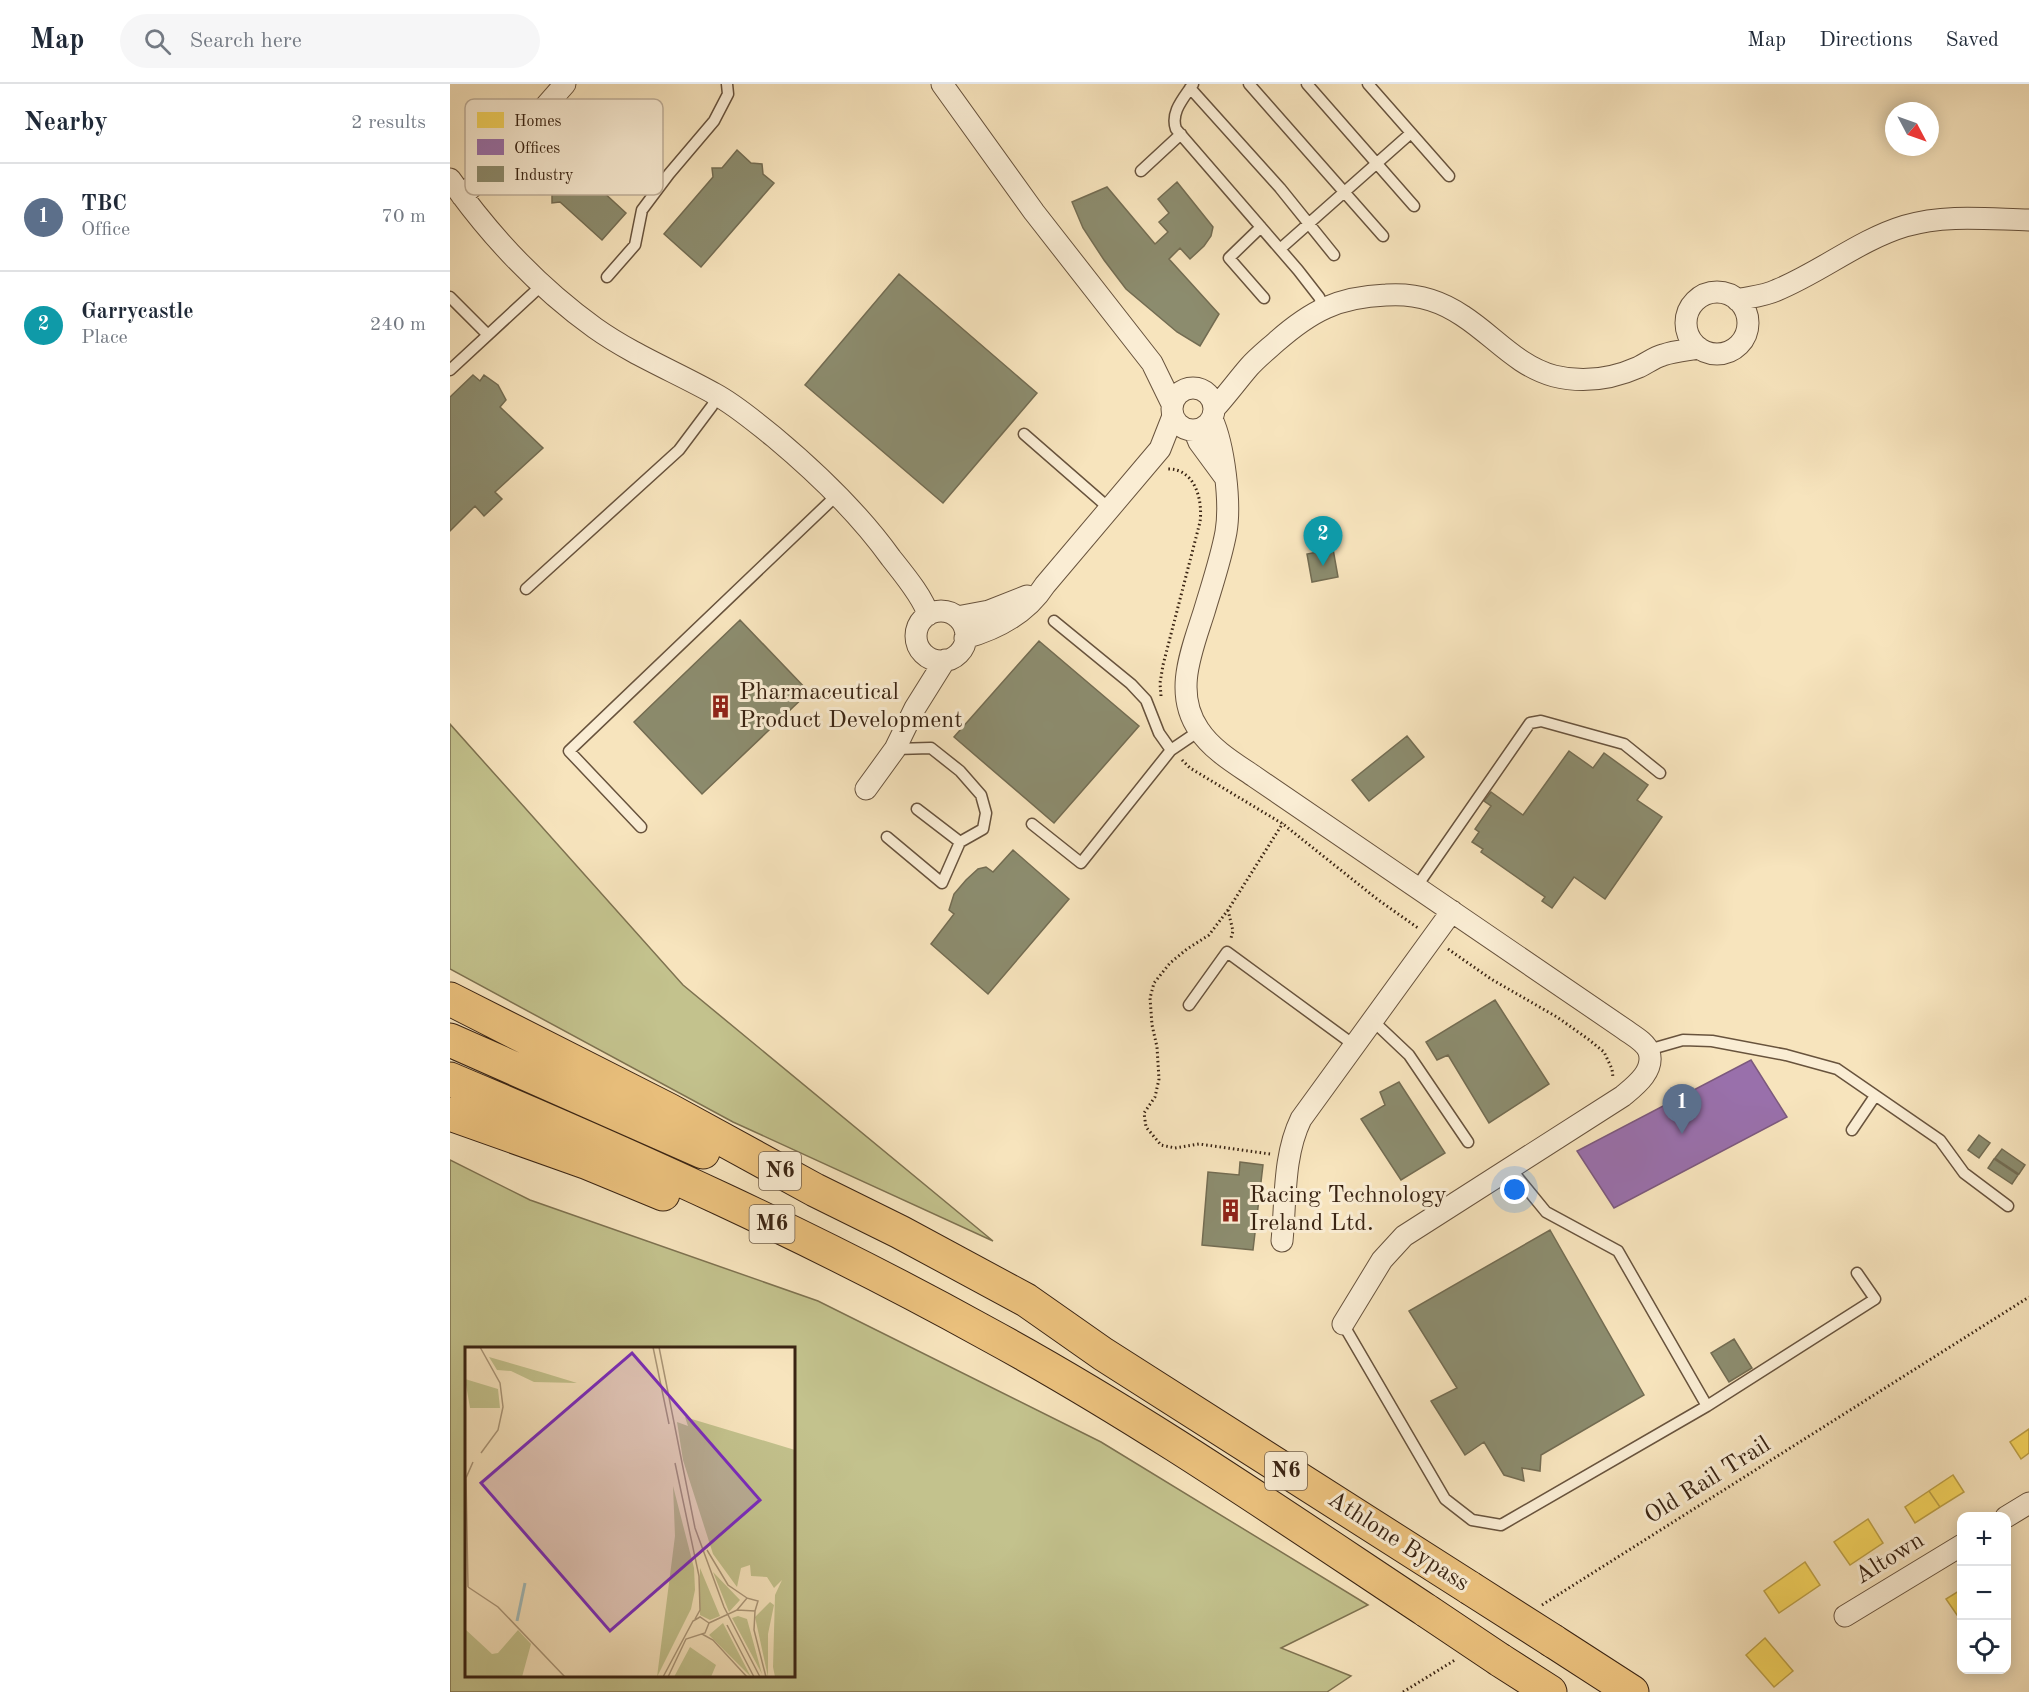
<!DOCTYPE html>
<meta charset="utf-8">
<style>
body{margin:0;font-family:"Old Standard TT",serif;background:#f6f6f7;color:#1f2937}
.controls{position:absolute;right:18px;bottom:18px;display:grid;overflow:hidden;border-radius:12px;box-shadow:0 3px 15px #0003}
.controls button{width:54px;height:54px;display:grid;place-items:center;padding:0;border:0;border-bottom:2px solid #e0e1e3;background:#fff;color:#1f2937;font:30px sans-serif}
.compass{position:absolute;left:1435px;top:18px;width:54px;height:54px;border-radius:50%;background:#fff;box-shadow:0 3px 15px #0003;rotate:131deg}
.you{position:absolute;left:1065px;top:1106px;width:21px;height:21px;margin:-15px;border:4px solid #fff;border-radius:50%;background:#1a73e8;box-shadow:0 0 0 9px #1a73e833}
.badge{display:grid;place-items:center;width:39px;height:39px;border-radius:50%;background:#8f2418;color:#fff;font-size:20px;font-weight:700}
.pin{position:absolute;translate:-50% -50px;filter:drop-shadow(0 2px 3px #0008)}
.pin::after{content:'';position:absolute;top:32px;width:21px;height:18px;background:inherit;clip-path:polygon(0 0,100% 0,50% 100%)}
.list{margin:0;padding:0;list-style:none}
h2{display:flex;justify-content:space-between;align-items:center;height:78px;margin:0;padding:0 24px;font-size:26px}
h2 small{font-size:20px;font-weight:400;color:#747a83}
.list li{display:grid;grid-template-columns:39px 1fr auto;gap:18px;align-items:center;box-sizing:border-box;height:108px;padding:0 24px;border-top:2px solid #e0e1e3}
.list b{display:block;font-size:22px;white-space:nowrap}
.list p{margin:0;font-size:20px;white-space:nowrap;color:#747a83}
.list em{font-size:20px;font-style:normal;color:#747a83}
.icon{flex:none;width:33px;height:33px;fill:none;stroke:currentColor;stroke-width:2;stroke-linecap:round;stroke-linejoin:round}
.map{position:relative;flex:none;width:1579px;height:1608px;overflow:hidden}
header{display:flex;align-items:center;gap:36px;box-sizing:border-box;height:84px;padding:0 30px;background:#fff;border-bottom:2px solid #e0e1e3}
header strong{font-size:28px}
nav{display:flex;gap:33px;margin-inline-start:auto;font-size:21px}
.search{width:420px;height:54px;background:#f6f6f7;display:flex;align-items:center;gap:15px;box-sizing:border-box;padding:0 21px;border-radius:33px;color:#747a83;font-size:22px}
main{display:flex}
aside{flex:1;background:#fff}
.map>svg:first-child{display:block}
.green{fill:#c3c28d;stroke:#7e7250;stroke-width:1.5;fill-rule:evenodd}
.homes{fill:#f6d55c;stroke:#bda046;stroke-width:1.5}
.offices{fill:#9970ab;stroke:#7c597d;stroke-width:1.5}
.industry{fill:#8c8c6e;stroke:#736c52;stroke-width:1.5}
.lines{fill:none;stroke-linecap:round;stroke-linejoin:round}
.lane-casing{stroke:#68533d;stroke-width:13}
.street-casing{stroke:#68533d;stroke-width:23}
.highway-casing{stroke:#392312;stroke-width:35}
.path{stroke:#392312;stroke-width:3;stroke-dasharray:1.5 3;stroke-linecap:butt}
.lane{stroke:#faedd4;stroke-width:10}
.street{stroke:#faedd4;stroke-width:21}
.highway{stroke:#ecc27e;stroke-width:33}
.highway-bridge-casing{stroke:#392312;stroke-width:35;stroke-linecap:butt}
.highway-bridge{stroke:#ecc27e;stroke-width:33}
.labels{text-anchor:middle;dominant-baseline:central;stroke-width:6;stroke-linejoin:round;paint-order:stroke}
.shield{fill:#faedd4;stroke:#73604c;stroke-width:1.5}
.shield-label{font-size:22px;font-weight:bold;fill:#392312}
.poi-label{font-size:24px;fill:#392312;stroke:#faedd4;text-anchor:start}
.street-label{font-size:24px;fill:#392312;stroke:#faedd4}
.inset-river{fill:none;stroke:#a2bcbc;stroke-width:3}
.inset-road{fill:none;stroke:#ab9779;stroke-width:1.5}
.view{fill:#7b2cbf;fill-opacity:0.15;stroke:#7b2cbf;stroke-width:3}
.inset-edge{fill:none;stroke:#392312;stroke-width:3}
.key{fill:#faedd4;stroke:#c0b09a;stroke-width:1.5}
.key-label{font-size:16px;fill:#392312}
</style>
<header>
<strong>Map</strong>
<div class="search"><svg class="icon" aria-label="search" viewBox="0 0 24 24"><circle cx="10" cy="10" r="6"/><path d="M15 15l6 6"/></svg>Search here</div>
<nav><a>Map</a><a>Directions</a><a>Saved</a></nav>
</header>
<main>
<aside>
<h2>Nearby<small>2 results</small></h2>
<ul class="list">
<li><span class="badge" style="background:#5c6f8a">1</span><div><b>TBC</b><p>Office</p></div><em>70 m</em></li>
<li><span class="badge" style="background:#0f9aa8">2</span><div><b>Garrycastle</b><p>Place</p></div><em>240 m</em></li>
</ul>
</aside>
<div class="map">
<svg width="1579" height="1608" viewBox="0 0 1579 1608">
<rect width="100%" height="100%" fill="#f7e4bd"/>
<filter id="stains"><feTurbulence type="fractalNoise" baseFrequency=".00333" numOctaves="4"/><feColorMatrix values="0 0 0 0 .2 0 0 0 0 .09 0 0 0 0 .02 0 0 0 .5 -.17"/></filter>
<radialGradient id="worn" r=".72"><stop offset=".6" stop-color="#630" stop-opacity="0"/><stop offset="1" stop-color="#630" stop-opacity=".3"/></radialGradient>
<path class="green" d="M0 640 233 901 543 1157 283 1038 0 885Z
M0 1076 80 1116 368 1217 651 1358 918 1521 831 1564 901 1592 877 1608H0ZM344 1264V1592H16V1264Z"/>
<path class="homes" d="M1579 1345V1369L1571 1375 1560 1358Z
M1503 1391 1514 1408 1490 1423 1479 1407Z
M1479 1407 1490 1423 1465 1439 1455 1423Z
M1418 1435 1433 1459 1400 1481 1384 1458Z
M1355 1478 1370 1501 1329 1529 1314 1507Z
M1512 1505V1528L1507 1531 1496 1515Z
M1315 1554 1343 1587 1324 1603 1296 1571Z"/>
<path class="offices" d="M1301 976 1337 1033 1164 1124 1127 1067Z"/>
<path class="industry" d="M147 29 173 52 149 79 163 92 150 105 176 129 152 156 110 118 102 119V110L86 96 101 80V70L111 68Z
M287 66 301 79 312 80 313 90 324 99 251 183 214 150 263 93 262 84H272Z
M727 98 763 143 761 152 754 162 740 175 730 164 719 175 769 230 750 262 727 248 676 205 654 176 633 144 622 118 657 103 705 160 718 148 709 138 719 129 708 115Z
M449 190 587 309 493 419 355 301Z
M23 291 30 297 34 291 48 301 56 316 50 323 93 364 45 408 52 415 34 432 25 422 0 447V313Z
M883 465 888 493 862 498 857 470Z
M290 536 359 608 252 710 184 638Z
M589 557 689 642 604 739 504 653Z
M957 652 974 673 919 717 902 696Z
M1119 667 1143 684 1154 669 1198 701 1187 716 1212 733 1155 815 1124 793 1102 824 1092 817 1095 813 1031 768 1033 765 1022 758 1029 748 1025 745 1041 722 1034 717 1041 708 1073 731Z
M563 766 619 815 538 910 481 860 504 830 499 826 504 810 516 796 528 785 536 783 543 788Z
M1045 916 1099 1000 1039 1039 998 971 987 976 976 958Z
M949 998 995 1069 951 1096 911 1035 935 1021 930 1008Z
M1529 1051 1540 1059 1529 1074 1518 1066Z
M1552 1065 1575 1081 1569 1090 1545 1074Z
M1544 1075 1568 1091 1562 1100 1538 1084Z
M790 1078 813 1081 803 1166 752 1161 758 1088 789 1091Z
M1100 1146 1194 1311 1091 1371 1090 1387 1072 1384 1074 1397 1054 1391 1034 1358 1015 1371 981 1317 1007 1304 959 1227Z
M1284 1255 1302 1284 1279 1298 1261 1269Z"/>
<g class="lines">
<defs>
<path id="lane" d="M743 0C734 14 720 28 726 45L848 186 869 213 874 223
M799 0 933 152
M857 0 964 122
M918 0 999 92
M740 4 830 104 884 171
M691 87 731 50
M811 143 779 174 814 214
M830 165 961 49
M157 193 185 161 192 126 219 90 264 37 278 10 277 0
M0 213 37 250
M0 286 92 201
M574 350 660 425
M76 505 229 366 262 322 267 311
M604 537 681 600 696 616 709 649 721 666
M467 725 510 758
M582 740 631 779 721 666 749 647
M191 743 119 667 388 410
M437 753 492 799 510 758 533 745 536 729 531 711 510 687 481 664 445 665
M967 802 1080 639 1091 637 1174 660 1210 689
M739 921 777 868 904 961
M922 936 959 971 1018 1058
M1198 966 1233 956 1262 957 1336 971 1387 985 1490 1056 1514 1089 1558 1122
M1402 1046 1425 1012
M893 1240 995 1415 1022 1436 1051 1441 1257 1322 1168 1167 1096 1128 1060 1084
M1257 1322 1425 1215 1407 1189"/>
<path id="street" d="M492 0 584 128 702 279 722 320
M0 95C41 153 88 203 145 244 183 271 226 288 265 310 287 322 305 338 324 353 367 389 408 428 441 474 452 488 474 514 478 531
M12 112 35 91 115 0
M1236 239a31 31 0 1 1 62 0a31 31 0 1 1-62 0Z
M1287 216C1300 213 1315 212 1327 206 1371 188 1409 156 1455 142 1496 130 1537 135 1579 136
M722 325a21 21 0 1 1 42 0a21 21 0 1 1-42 0Z
M764 325C776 312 787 297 799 283 807 274 817 266 826 258 861 227 888 213 936 211 963 209 990 216 1013 232 1044 252 1067 282 1104 292 1132 299 1162 295 1189 283 1197 279 1205 273 1213 271 1224 267 1238 266 1249 264
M762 335C774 361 781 419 776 448 771 475 762 501 754 528 742 566 723 609 749 646 762 666 786 680 805 693L1174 945C1182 951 1196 958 1199 968 1205 987 1185 1002 1173 1012L954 1152 932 1176 893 1240
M744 346 749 358 774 392
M466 552a25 25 0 1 1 50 0a25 25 0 1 1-50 0Z
M507 533 539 527 577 512
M515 554C547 545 577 529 595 501L710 365 723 332
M416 705 445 665 465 624 495 576
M832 1157C836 1116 833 1072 851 1035L1002 827
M1556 1433 1579 1419
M1395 1532 1512 1461"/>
<path id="highway" d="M0 915 219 1026 365 1106 450 1148 576 1216 653 1270 1020 1504
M0 956 253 1068
M0 995C182 1072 363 1153 536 1249 689 1332 832 1431 977 1527
M0 1030 138 1079 213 1110
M1103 1557 1182 1608
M1050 1576 1100 1608"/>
</defs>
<use href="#lane" class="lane-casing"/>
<use href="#street" class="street-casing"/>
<use href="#highway" class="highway-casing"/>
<path class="path" d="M711 612 710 599 713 581 750 438C753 416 745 384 717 385
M732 676 740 684 833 740 927 815 968 844
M778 826 783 847 781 854
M998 865 1041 895 1107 933 1138 955 1154 968 1162 985 1163 994
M820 1070 749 1060 725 1064 711 1061 696 1043 694 1029 705 1013 709 995 707 963 702 941 700 914 704 899 720 879 737 865 759 851 778 826 833 739
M1092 1521 1579 1213
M953 1608 1005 1576"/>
<use href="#lane" class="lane"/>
<use href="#street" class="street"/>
<use href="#highway" class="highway"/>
<defs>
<path id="highway-bridge" d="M1020 1504 1103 1557
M977 1527 1050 1576"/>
</defs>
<use href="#highway-bridge" class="highway-bridge-casing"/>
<use href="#highway-bridge" class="highway-bridge"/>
</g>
<defs>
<symbol id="building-bare" viewBox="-9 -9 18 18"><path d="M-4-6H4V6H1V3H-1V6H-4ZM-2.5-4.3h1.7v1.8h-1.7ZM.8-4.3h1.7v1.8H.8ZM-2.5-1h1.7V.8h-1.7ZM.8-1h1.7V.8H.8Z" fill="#8f2418" stroke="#faedd4" stroke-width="2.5" paint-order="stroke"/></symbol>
</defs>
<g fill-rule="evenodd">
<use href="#building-bare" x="254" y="606" width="33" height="33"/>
<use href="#building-bare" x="764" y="1110" width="33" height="33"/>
</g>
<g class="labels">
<g class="shield">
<rect x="309" y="1068" width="42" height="38" rx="4.5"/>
<rect x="299.5" y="1121" width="45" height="38" rx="4.5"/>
<rect x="815" y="1368" width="42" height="38" rx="4.5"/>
</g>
<g class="shield-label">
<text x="330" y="1087">N6</text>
<text x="322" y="1140">M6</text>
<text x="836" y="1387">N6</text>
</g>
<g class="poi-label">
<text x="289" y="609">Pharmaceutical<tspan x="289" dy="28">Product Development</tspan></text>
<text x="799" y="1112">Racing Technology<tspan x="799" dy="28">Ireland Ltd.</tspan></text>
</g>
<g class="street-label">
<text transform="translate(1258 1397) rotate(-32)">Old Rail Trail</text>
<text transform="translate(948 1458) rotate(33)">Athlone Bypass</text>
<text transform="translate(1440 1475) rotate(-32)">Altown</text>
</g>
</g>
<g transform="translate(15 1263)">
<rect width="330" height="330" fill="#f7e4bd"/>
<path d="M24 10 76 25 112 36 69 35 46 24 32 23ZM0 32 33 42 35 61H5ZM220 70 330 103V330H310L308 320 310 248 317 233 309 241 302 230 286 229 285 218 276 221 272 240 248 207 218 113 212 75 223 79ZM208 139 229 221 230 243 226 262 192 330 210 189ZM235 221 255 269 245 273 235 268ZM248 225 275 253 264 265ZM305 255 309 258 303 287V330L290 270ZM273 269 282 272 297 327 267 271ZM258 276 286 330 244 288ZM0 282 27 307 33 306 53 283 66 297 57 330H0ZM225 300 251 318 246 330H209Z" fill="#c3c28d"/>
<path class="inset-river" d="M52 274 60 236"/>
<path class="inset-road" d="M15 0 35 36 38 60 33 83 16 106M188 0 204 77M194 0 230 181 259 260 295 330M210 116 234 229 235 263 230 272M242 203 263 238 282 251M3 240 33 260 100 330M3 240 1 131 8 115M290 264 289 283 301 330M244 276 272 263 290 264 293 254 282 251 272 263M262 278 289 330M237 287 248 293 282 330M198 330 228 274 235 270 244 276M203 330 221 292 240 286 244 276"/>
<path class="view" d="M167 6 295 153 145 284 16 136Z"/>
<rect width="330" height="330" class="inset-edge"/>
</g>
<rect x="15" y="15" width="198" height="96" rx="9" class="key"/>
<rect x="27" y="28" width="27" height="16" fill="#f6d55c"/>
<rect x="27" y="55" width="27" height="16" fill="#9970ab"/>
<rect x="27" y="82" width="27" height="16" fill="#8c8c6e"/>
<g class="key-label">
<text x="64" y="42">Homes</text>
<text x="64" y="69">Offices</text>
<text x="64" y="96">Industry</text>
</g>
<rect width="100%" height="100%" filter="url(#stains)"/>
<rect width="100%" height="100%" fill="url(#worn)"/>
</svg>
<div class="controls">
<button>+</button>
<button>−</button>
<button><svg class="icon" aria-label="locate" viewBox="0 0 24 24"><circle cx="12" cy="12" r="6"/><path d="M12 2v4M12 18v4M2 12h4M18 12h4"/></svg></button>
</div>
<svg class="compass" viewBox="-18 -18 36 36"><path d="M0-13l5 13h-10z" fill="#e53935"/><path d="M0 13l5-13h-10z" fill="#747a83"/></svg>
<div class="you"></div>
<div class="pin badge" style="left:1232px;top:1050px;background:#5c6f8a">1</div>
<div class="pin badge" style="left:873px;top:482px;background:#0f9aa8">2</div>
</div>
</main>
